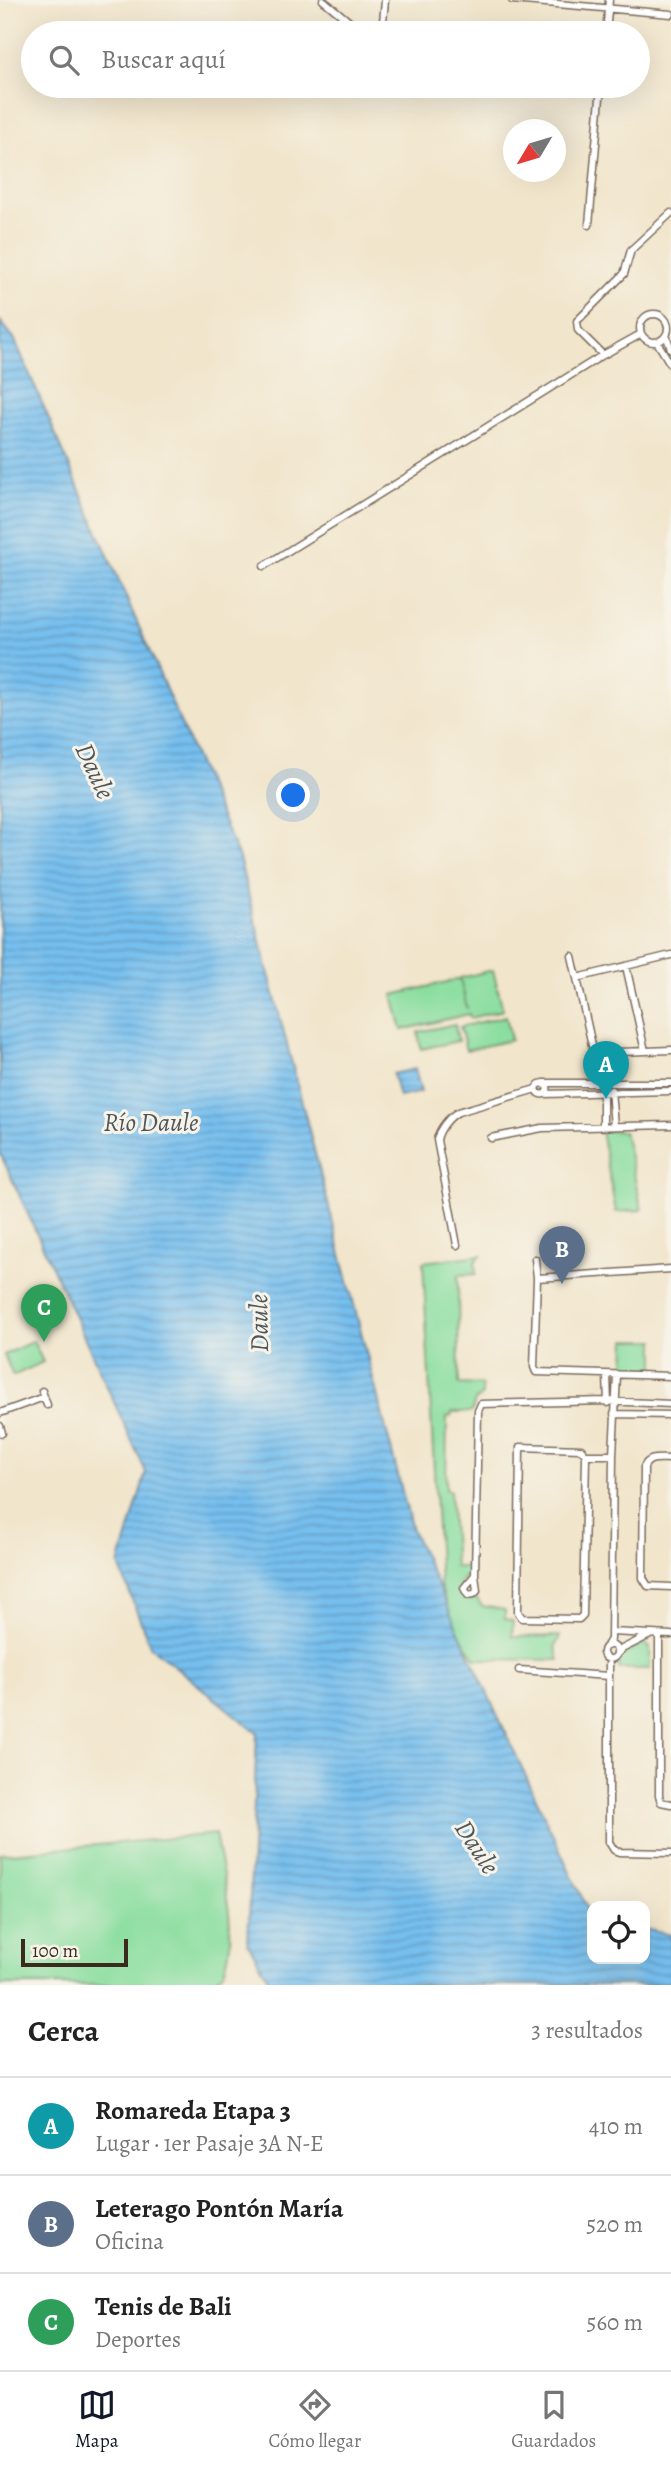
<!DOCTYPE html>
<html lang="es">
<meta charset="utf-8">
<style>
body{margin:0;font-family:Alegreya,serif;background:#f2f2f2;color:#222}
.controls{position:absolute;right:21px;bottom:21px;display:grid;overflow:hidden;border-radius:14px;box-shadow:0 7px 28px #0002}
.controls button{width:63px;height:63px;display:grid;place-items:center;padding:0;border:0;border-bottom:2px solid #e0e0e0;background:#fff;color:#222;font:35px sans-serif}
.compass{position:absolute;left:503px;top:119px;width:63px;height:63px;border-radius:50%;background:#fff;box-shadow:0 7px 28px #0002;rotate:232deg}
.scale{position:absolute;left:21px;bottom:18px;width:107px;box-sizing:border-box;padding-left:7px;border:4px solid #3b2a1e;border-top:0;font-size:19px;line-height:24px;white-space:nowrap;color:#3b2a1e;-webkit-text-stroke:5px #f7f3e8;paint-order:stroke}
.you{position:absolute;left:294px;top:796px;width:24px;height:24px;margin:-18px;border:5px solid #fff;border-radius:50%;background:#1a73e8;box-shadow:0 0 0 10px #1a73e833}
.badge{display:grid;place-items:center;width:46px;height:46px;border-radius:50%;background:#111827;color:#fff;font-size:23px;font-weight:700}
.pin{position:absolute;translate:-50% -58px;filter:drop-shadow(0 2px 4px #0008)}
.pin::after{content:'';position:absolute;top:37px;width:24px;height:21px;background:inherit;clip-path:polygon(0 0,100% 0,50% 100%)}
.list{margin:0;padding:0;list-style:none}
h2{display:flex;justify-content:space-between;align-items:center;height:91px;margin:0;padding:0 28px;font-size:30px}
h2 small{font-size:23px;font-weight:400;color:#767676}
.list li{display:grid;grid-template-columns:46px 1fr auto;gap:21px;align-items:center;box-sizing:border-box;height:98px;padding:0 28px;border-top:2px solid #e0e0e0}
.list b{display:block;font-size:26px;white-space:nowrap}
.list p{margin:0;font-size:23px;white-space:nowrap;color:#767676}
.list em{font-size:23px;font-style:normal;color:#767676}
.icon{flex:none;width:38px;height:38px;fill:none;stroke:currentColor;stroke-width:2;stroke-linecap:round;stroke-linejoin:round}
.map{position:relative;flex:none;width:671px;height:1985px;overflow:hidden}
.search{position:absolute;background:#fff;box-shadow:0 7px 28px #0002;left:21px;right:21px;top:21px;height:77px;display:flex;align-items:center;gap:18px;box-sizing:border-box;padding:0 24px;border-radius:38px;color:#767676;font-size:26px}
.sheet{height:385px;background:#fff}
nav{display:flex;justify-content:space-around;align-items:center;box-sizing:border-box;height:98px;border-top:2px solid #e0e0e0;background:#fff;font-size:19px;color:#767676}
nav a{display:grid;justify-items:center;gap:4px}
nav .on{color:#111827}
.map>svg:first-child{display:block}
.park{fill:#8bdea0;stroke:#63845f;stroke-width:2}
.water{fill:url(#water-rules);stroke:#587486;stroke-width:2}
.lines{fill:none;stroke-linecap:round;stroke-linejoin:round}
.minor-casing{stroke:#7b6b5b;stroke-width:9}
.minor{stroke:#fff;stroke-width:6}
.labels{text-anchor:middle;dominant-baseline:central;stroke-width:6;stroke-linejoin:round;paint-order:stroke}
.water-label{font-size:26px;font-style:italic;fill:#4d575d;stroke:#f7f3e8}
</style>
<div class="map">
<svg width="671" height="1985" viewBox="0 0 671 1985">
<defs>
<pattern id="water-rules" width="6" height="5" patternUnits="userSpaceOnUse" patternTransform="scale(1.75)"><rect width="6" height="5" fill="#76bfef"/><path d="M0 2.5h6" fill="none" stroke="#629bc1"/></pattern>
</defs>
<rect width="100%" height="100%" fill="#f7f3e8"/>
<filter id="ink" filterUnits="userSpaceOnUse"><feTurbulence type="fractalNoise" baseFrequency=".0143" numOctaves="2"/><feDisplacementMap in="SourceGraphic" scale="14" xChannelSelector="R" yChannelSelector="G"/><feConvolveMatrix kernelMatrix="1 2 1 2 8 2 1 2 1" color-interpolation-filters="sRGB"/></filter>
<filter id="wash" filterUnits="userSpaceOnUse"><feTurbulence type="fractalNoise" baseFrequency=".00686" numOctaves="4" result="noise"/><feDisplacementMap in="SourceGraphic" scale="28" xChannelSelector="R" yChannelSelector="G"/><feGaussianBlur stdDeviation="1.57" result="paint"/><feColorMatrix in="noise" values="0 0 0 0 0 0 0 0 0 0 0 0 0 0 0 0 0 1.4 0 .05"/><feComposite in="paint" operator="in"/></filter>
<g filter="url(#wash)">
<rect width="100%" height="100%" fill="#f1e5cb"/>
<path class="park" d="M493 970 503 1010 470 1018 469 1014 402 1030 393 995 460 979 467 1009 460 978Z
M506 1016 511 1040 466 1050 460 1027Z
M455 1024 458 1041 421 1049 418 1032Z
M601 1131H624L642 1210 616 1212Z
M481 1255 475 1262 476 1274 458 1275 459 1384 482 1385V1395L475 1401 472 1412H452L451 1416 447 1417 446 1490H450L455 1567H471L470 1576 462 1579 459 1588 468 1600 477 1599 482 1606 505 1610V1619L513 1621 512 1637 560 1636 555 1647 559 1660 476 1659 454 1628 440 1585 423 1262Z
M626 1340H655V1369H625Z
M33 1341 43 1362 13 1376 4 1355Z
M643 1644H646L650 1648V1669H619L618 1659 622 1654Z
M215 1834C221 1871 240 1935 224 1970 221 1975 213 1980 208 1985H0V1854Z"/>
<path class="water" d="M0 321 14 338 239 858 412 1530 590 1915 592 1916V1959H645V1929L671 1935V1985H272L248 1943 257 1733 150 1646 119 1565 146 1472 0 1153Z
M415 1069 421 1092 399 1097 393 1074Z"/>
</g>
<g filter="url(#ink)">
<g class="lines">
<defs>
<path id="minor" d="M323 0 363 33
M512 0 671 14
M382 33 385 0
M606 33 609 0
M589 225 601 86
M640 328a14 14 0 1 1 28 0a14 14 0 1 1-28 0Z
M666 335 671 349
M657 342 671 365
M603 355 578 330 577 321 624 274 631 250 671 213
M264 566 603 355 641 334
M572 956 598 1072
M626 966 645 1051
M577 978 671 955
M594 1053 671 1050
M544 1083H671
M536.5 1089a5.5 5.5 0 1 1 11 0a5.5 5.5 0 1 1-11 0Z
M611 1090 614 1126
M544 1094 671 1091
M603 1127V1092
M491 1138 542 1128 671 1125
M457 1245 437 1140C439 1129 449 1117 458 1112L536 1089
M535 1259 537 1278 534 1367 536 1372 671 1376
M537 1278 671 1269
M607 1375 608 1403
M42 1391 47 1405
M0 1413 44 1397
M614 1414 671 1415
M0 1426 2 1433
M586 1455 583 1615 579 1619 522 1618 518 1612 520 1447 581 1449 586 1455H613
M671 1459C660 1459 649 1456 644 1467L643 1578 648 1586 671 1587
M475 1575 478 1411 481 1404 606 1401 671 1404
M475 1575 477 1591 474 1594 468 1595 464 1588Z
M611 1632 671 1635
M659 1635V1795L661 1802 671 1804
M603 1652a7 7 0 1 1 14 0a7 7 0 1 1-14 0Z
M607 1646 611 1639 613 1455 617 1375
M617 1654 622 1649 650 1635
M609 1664V1842L614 1850 619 1852 671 1853
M519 1670 609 1676"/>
</defs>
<use href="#minor" class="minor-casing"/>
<use href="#minor" class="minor"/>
</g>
</g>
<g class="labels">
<g class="water-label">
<text transform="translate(95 771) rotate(65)">Daule</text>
<text x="151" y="1122">Río Daule</text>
<text transform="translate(259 1323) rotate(-91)">Daule</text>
<text transform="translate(477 1847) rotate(57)">Daule</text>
</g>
</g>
</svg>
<div class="controls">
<button><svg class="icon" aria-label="locate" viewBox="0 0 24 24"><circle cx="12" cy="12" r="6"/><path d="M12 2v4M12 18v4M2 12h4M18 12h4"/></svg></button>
</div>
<svg class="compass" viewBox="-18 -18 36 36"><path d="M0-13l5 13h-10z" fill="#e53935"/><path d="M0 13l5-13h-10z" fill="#767676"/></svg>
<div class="scale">100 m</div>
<div class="you"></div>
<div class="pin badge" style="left:606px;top:1099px;background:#0f9aa8">A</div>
<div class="pin badge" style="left:562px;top:1284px;background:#5c6f8a">B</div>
<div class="pin badge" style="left:44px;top:1342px;background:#2e9e5b">C</div>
<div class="search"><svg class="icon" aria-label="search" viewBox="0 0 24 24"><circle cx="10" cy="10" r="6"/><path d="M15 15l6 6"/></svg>Buscar aquí</div>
</div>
<section class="sheet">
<h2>Cerca<small>3 resultados</small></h2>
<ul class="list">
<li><span class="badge" style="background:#0f9aa8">A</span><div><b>Romareda Etapa 3</b><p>Lugar · 1er Pasaje 3A N-E</p></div><em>410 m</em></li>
<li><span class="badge" style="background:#5c6f8a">B</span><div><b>Leterago Pontón María</b><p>Oficina</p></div><em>520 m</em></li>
<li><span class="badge" style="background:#2e9e5b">C</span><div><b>Tenis de Bali</b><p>Deportes</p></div><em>560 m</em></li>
</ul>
</section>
<nav>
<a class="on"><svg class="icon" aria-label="map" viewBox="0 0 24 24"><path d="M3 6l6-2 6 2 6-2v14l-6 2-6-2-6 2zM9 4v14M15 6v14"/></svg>Mapa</a>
<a><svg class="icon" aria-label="directions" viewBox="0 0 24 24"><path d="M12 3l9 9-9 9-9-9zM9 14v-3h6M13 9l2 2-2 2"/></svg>Cómo llegar</a>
<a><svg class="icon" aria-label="saved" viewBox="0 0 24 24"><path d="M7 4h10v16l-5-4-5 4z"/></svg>Guardados</a>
</nav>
